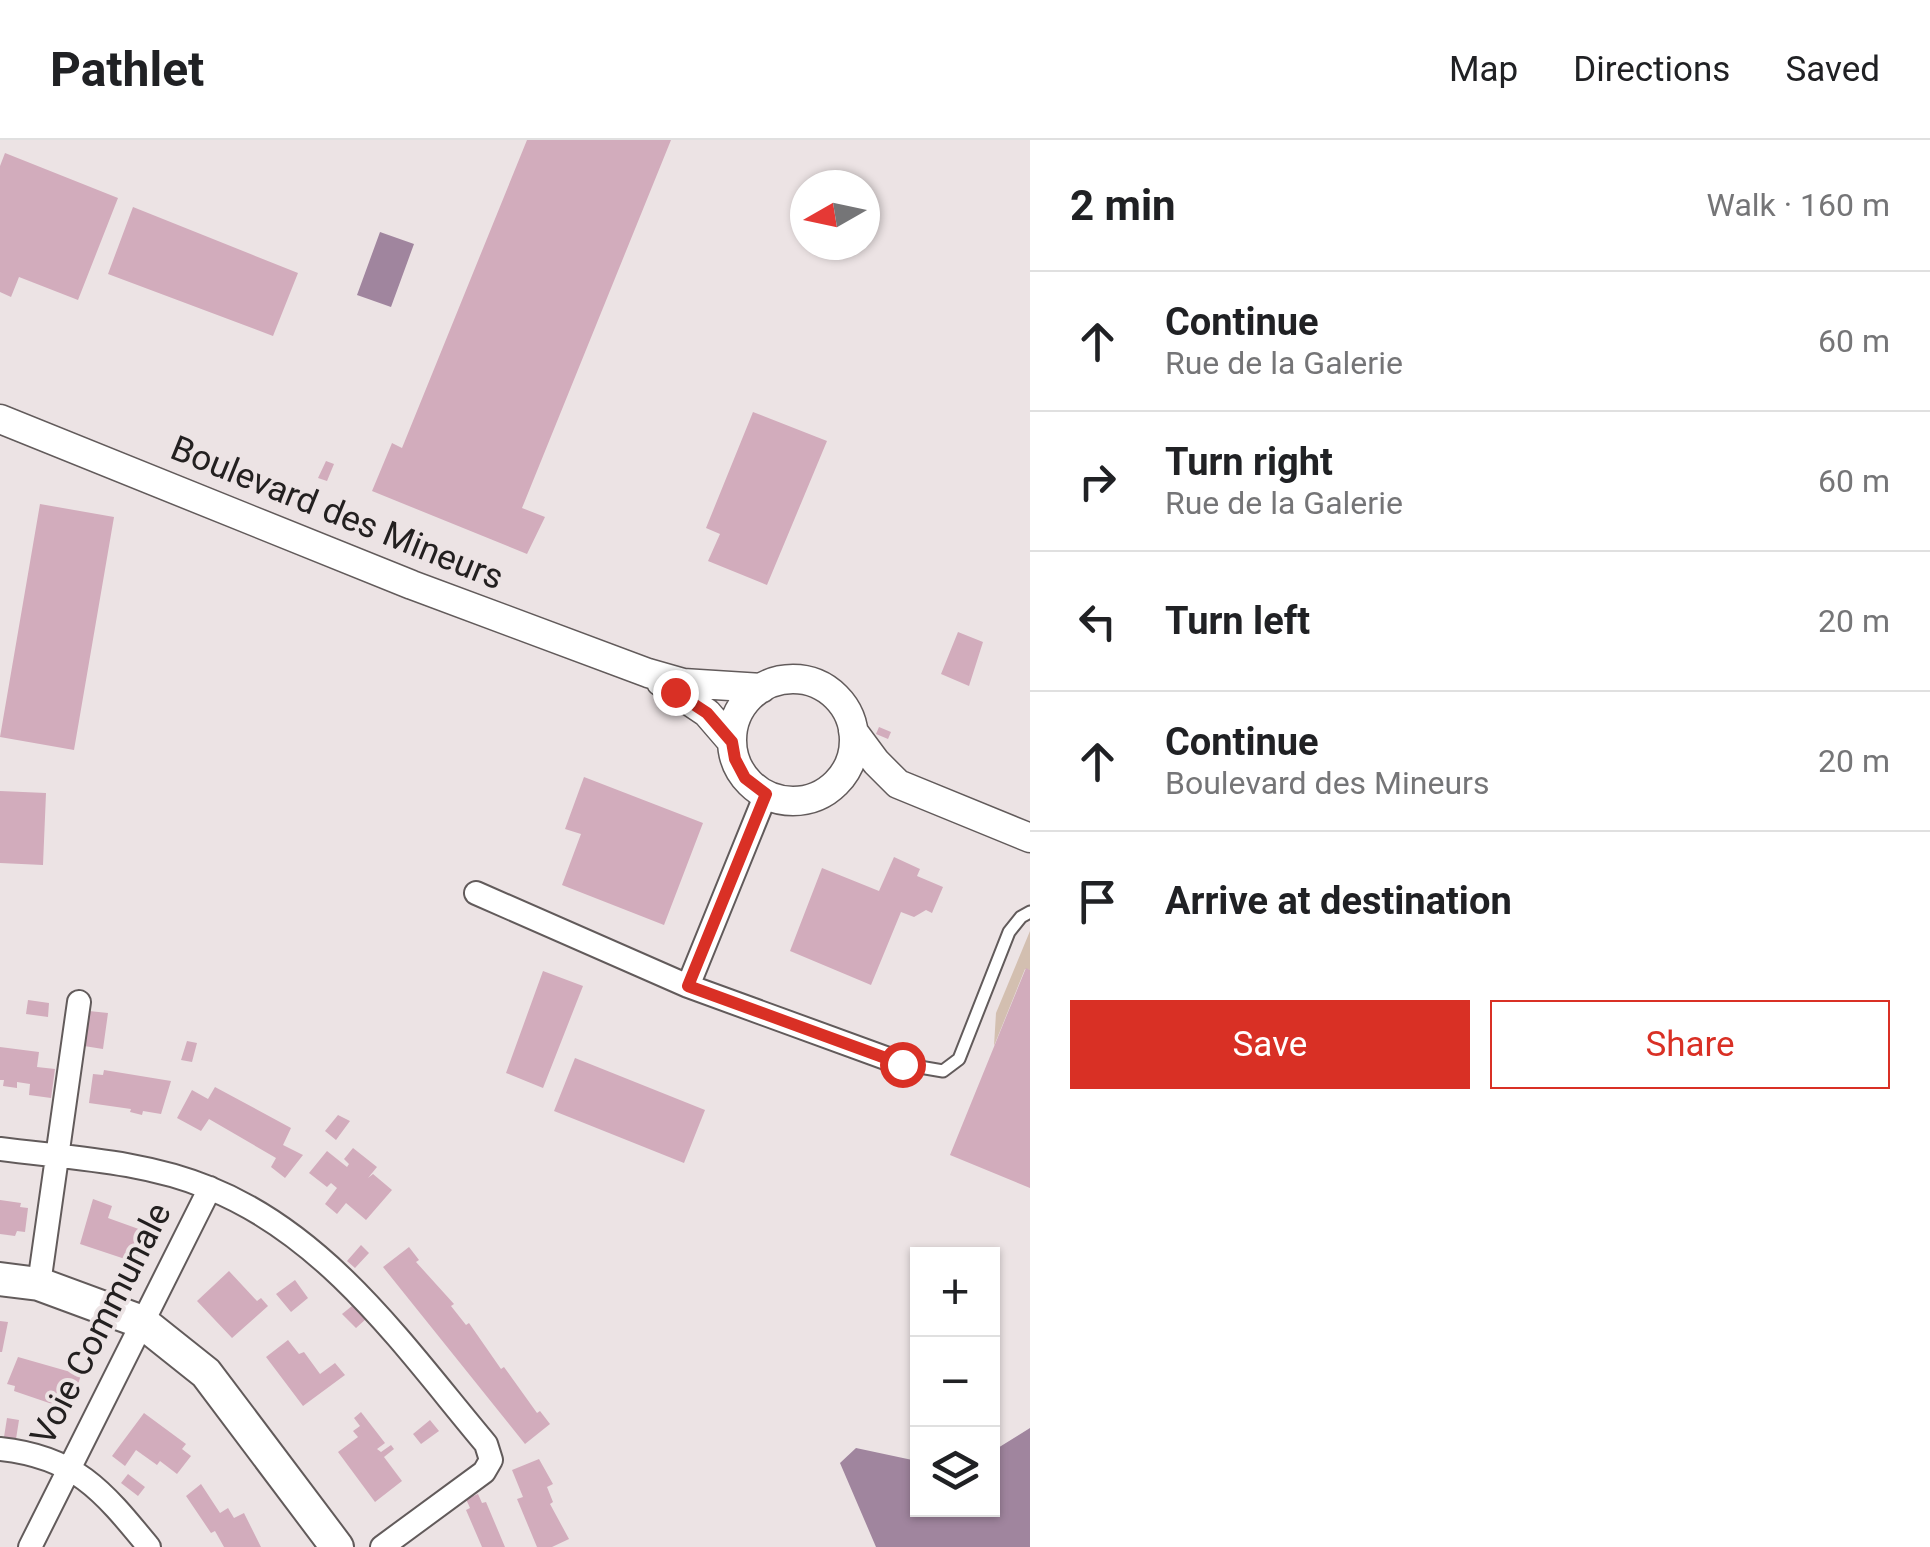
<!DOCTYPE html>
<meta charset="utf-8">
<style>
body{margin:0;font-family:Roboto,sans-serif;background:#f6f6f6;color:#202124}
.controls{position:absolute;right:30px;bottom:30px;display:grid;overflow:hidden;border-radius:0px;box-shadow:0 2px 8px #0004}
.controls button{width:90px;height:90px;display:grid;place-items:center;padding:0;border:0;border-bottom:2px solid #e0e0e0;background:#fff;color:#202124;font:50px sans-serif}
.compass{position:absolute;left:790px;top:30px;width:90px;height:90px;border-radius:50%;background:#fff;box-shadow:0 2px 8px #0004;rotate:261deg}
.stop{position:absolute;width:30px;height:30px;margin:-22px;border:8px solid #d93025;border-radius:50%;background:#fff}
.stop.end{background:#d93025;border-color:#fff;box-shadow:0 2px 10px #0008}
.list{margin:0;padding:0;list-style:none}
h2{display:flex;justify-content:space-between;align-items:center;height:130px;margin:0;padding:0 40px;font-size:42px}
h2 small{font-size:32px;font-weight:400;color:#757577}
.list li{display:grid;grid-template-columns:65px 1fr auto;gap:30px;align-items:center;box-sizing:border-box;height:140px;padding:0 40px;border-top:2px solid #e0e0e0}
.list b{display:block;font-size:38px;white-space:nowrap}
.list p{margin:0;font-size:32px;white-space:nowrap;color:#757577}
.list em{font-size:32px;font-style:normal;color:#757577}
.actions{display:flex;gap:20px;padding:30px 40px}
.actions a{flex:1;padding:22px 0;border:2px solid #d93025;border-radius:0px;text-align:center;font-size:35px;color:#d93025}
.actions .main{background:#d93025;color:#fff}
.icon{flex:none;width:55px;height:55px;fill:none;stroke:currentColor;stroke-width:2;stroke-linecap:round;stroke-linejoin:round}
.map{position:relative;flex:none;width:1030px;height:1407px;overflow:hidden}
header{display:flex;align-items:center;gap:60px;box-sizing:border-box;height:140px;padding:0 50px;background:#fff;border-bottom:2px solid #e0e0e0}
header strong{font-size:48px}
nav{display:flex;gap:55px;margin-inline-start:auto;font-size:35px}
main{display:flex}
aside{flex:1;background:#fff}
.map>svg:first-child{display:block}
.grass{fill:#d3bfb0}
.water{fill:#a0859e}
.building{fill:#d2acbc}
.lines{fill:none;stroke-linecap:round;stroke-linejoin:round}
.service-casing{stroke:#625b5b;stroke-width:15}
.minor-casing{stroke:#625b5b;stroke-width:26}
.tertiary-casing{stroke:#625b5b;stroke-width:31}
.secondary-casing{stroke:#625b5b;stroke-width:36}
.service{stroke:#fff;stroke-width:11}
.minor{stroke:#fff;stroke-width:22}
.tertiary{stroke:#fff;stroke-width:28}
.secondary{stroke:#fff;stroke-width:32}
.route{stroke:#d93025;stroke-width:12}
.labels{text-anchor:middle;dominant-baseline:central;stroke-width:8;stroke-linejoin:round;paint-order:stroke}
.street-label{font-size:35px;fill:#232020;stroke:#ece3e4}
</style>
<header>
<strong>Pathlet</strong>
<nav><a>Map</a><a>Directions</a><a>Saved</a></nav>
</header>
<main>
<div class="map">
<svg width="1030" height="1407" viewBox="0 0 1030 1407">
<rect width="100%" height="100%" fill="#ece3e4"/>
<path class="grass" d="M1030 791V830L1025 829 994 906 996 873Z"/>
<path class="water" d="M380 92 414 104 391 167 357 155Z
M1030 1288V1407H876L840 1323 856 1308 917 1321 918 1370H992L993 1311Z"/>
<path class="building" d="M527 0H671L522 368 545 377 527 414 372 351 392 303 402 308Z
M5 13 118 58 78 160 19 137 11 157 0 152V26Z
M133 67 298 133 273 196 108 134Z
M753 272 827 301 767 445 708 421 720 394 706 388Z
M326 321 334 324 327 341 318 338Z
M40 364 114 377 74 610 0 597Z
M958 492 983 502 969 546 941 534Z
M879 587 891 592 888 599 876 594Z
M584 637 703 683 664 785 562 745 581 694 565 689Z
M0 651 46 653 43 725 0 723Z
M894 717 920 729 917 736 943 747 932 773 926 770 914 777 901 772 871 845 790 811 822 728 879 751Z
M1026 828 1030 830V1048L950 1015Z
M543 831 583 846 543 948 506 933Z
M28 860 49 863 48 877 26 874Z
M89 871 108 873 103 909 84 906Z
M187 901 197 903 192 922 181 920Z
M0 907 39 912 37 927 55 929 51 958 29 955 30 944 17 942V948L3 946 4 940H0Z
M575 918 705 970 684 1023 554 971Z
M104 930 171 941 161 974 143 971 142 975 130 972 131 969 89 963 93 934 103 935Z
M215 947 291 988 283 1005 303 1015 285 1038 271 1027 276 1018 209 979 201 991 177 978 192 950 208 959Z
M338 975 350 981 336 1000 325 991Z
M353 1008 377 1027 368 1038 373 1034 392 1050 366 1080 346 1063 337 1074 325 1064 337 1048 331 1043 327 1047 309 1033 327 1011 347 1027 349 1024 344 1019Z
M93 1059 112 1066 108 1078 147 1092 137 1123 80 1104Z
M0 1060 21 1063 20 1067 28 1068 25 1092 17 1091 15 1096 0 1094Z
M361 1105 369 1113 355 1128 347 1121Z
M409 1107 419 1120 416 1122 454 1164 451 1166 466 1185 469 1183 501 1229 504 1227 537 1273 540 1271 550 1284 525 1304 383 1127Z
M229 1131 257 1161 261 1158 268 1166 232 1198 197 1161Z
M295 1140 308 1158 291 1172 276 1154Z
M352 1166 366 1179 356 1188 342 1174Z
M0 1181 8 1182 2 1212H0Z
M288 1200 299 1214 304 1212 320 1234 335 1223 345 1235 303 1266 266 1217Z
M18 1217 81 1235 72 1263 57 1259 55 1265 14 1251 15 1246 7 1244Z
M361 1272 385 1303 377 1309 381 1312 391 1305 394 1309 384 1317 402 1341 375 1362 338 1312 358 1297 353 1291 360 1286 354 1278Z
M144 1273 186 1304 182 1309 191 1316 177 1334 160 1321 157 1325 136 1310 125 1326 112 1316Z
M7 1278 19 1280 16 1299 4 1297Z
M430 1280 439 1291 421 1304 413 1294Z
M539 1319 553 1344 547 1347 553 1362 550 1364 569 1399 552 1407H537L517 1359 523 1357 512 1330Z
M128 1334 145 1347 138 1356 121 1343Z
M201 1344 220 1373 228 1368 234 1378 244 1373 261 1407H224L215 1391 211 1393 186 1356Z
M478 1354 482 1363 486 1362 505 1407H482L466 1370 470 1368 466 1359Z"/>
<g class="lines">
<defs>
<path id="service" d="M902 924 943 931 959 919 1009 792 1021 777 1030 772"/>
<path id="minor" d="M766 654 688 846 902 924
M476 753 688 846
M0 1009C70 1018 144 1021 209 1048 329 1096 406 1209 486 1304L491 1320 484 1332 382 1407
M39 1144 79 862
M0 1309C76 1317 103 1351 149 1407
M30 1407 210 1048"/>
<path id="tertiary" d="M0 279 412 445 648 533 683 543 762 548
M732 600a61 61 0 1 1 122 0a61 61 0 1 1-122 0Z
M661 542 707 573 732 602
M853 591 876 622 898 644 1030 698"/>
<path id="secondary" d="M0 1139 39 1144 142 1182 206 1233 337 1407"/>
</defs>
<use href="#service" class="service-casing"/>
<use href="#minor" class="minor-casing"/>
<use href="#tertiary" class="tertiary-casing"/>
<use href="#secondary" class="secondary-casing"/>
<use href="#service" class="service"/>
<use href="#minor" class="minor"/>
<use href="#tertiary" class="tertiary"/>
<use href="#secondary" class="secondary"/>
</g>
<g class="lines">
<path class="route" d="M675 552 707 573 732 602 735 619 745 638 766 654 688 846 902 924"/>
</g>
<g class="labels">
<g class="street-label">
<text transform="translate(337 373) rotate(22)">Boulevard des Mineurs</text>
<text transform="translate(101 1184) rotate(-63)">Voie Communale</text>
</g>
</g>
</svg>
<div class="controls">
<button>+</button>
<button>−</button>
<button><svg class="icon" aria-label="layers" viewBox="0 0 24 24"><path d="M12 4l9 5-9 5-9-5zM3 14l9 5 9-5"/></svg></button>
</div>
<svg class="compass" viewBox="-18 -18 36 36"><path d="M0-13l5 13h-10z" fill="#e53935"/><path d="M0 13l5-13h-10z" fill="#757577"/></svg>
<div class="stop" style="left:902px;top:924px"></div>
<div class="stop end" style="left:675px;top:552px"></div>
</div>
<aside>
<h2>2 min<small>Walk · 160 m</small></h2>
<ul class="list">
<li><svg class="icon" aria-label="ahead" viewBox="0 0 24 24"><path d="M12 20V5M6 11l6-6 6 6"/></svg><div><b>Continue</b><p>Rue de la Galerie</p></div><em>60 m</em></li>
<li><svg class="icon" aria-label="right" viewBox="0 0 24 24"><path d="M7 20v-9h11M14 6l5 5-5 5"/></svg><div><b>Turn right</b><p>Rue de la Galerie</p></div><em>60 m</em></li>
<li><svg class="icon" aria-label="left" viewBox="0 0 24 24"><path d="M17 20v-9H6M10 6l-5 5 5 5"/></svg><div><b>Turn left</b></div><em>20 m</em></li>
<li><svg class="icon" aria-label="ahead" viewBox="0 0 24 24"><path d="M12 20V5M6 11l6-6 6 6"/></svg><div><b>Continue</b><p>Boulevard des Mineurs</p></div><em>20 m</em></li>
<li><svg class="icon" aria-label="arrive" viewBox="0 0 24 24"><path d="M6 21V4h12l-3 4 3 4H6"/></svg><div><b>Arrive at destination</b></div></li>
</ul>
<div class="actions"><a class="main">Save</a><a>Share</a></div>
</aside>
</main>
